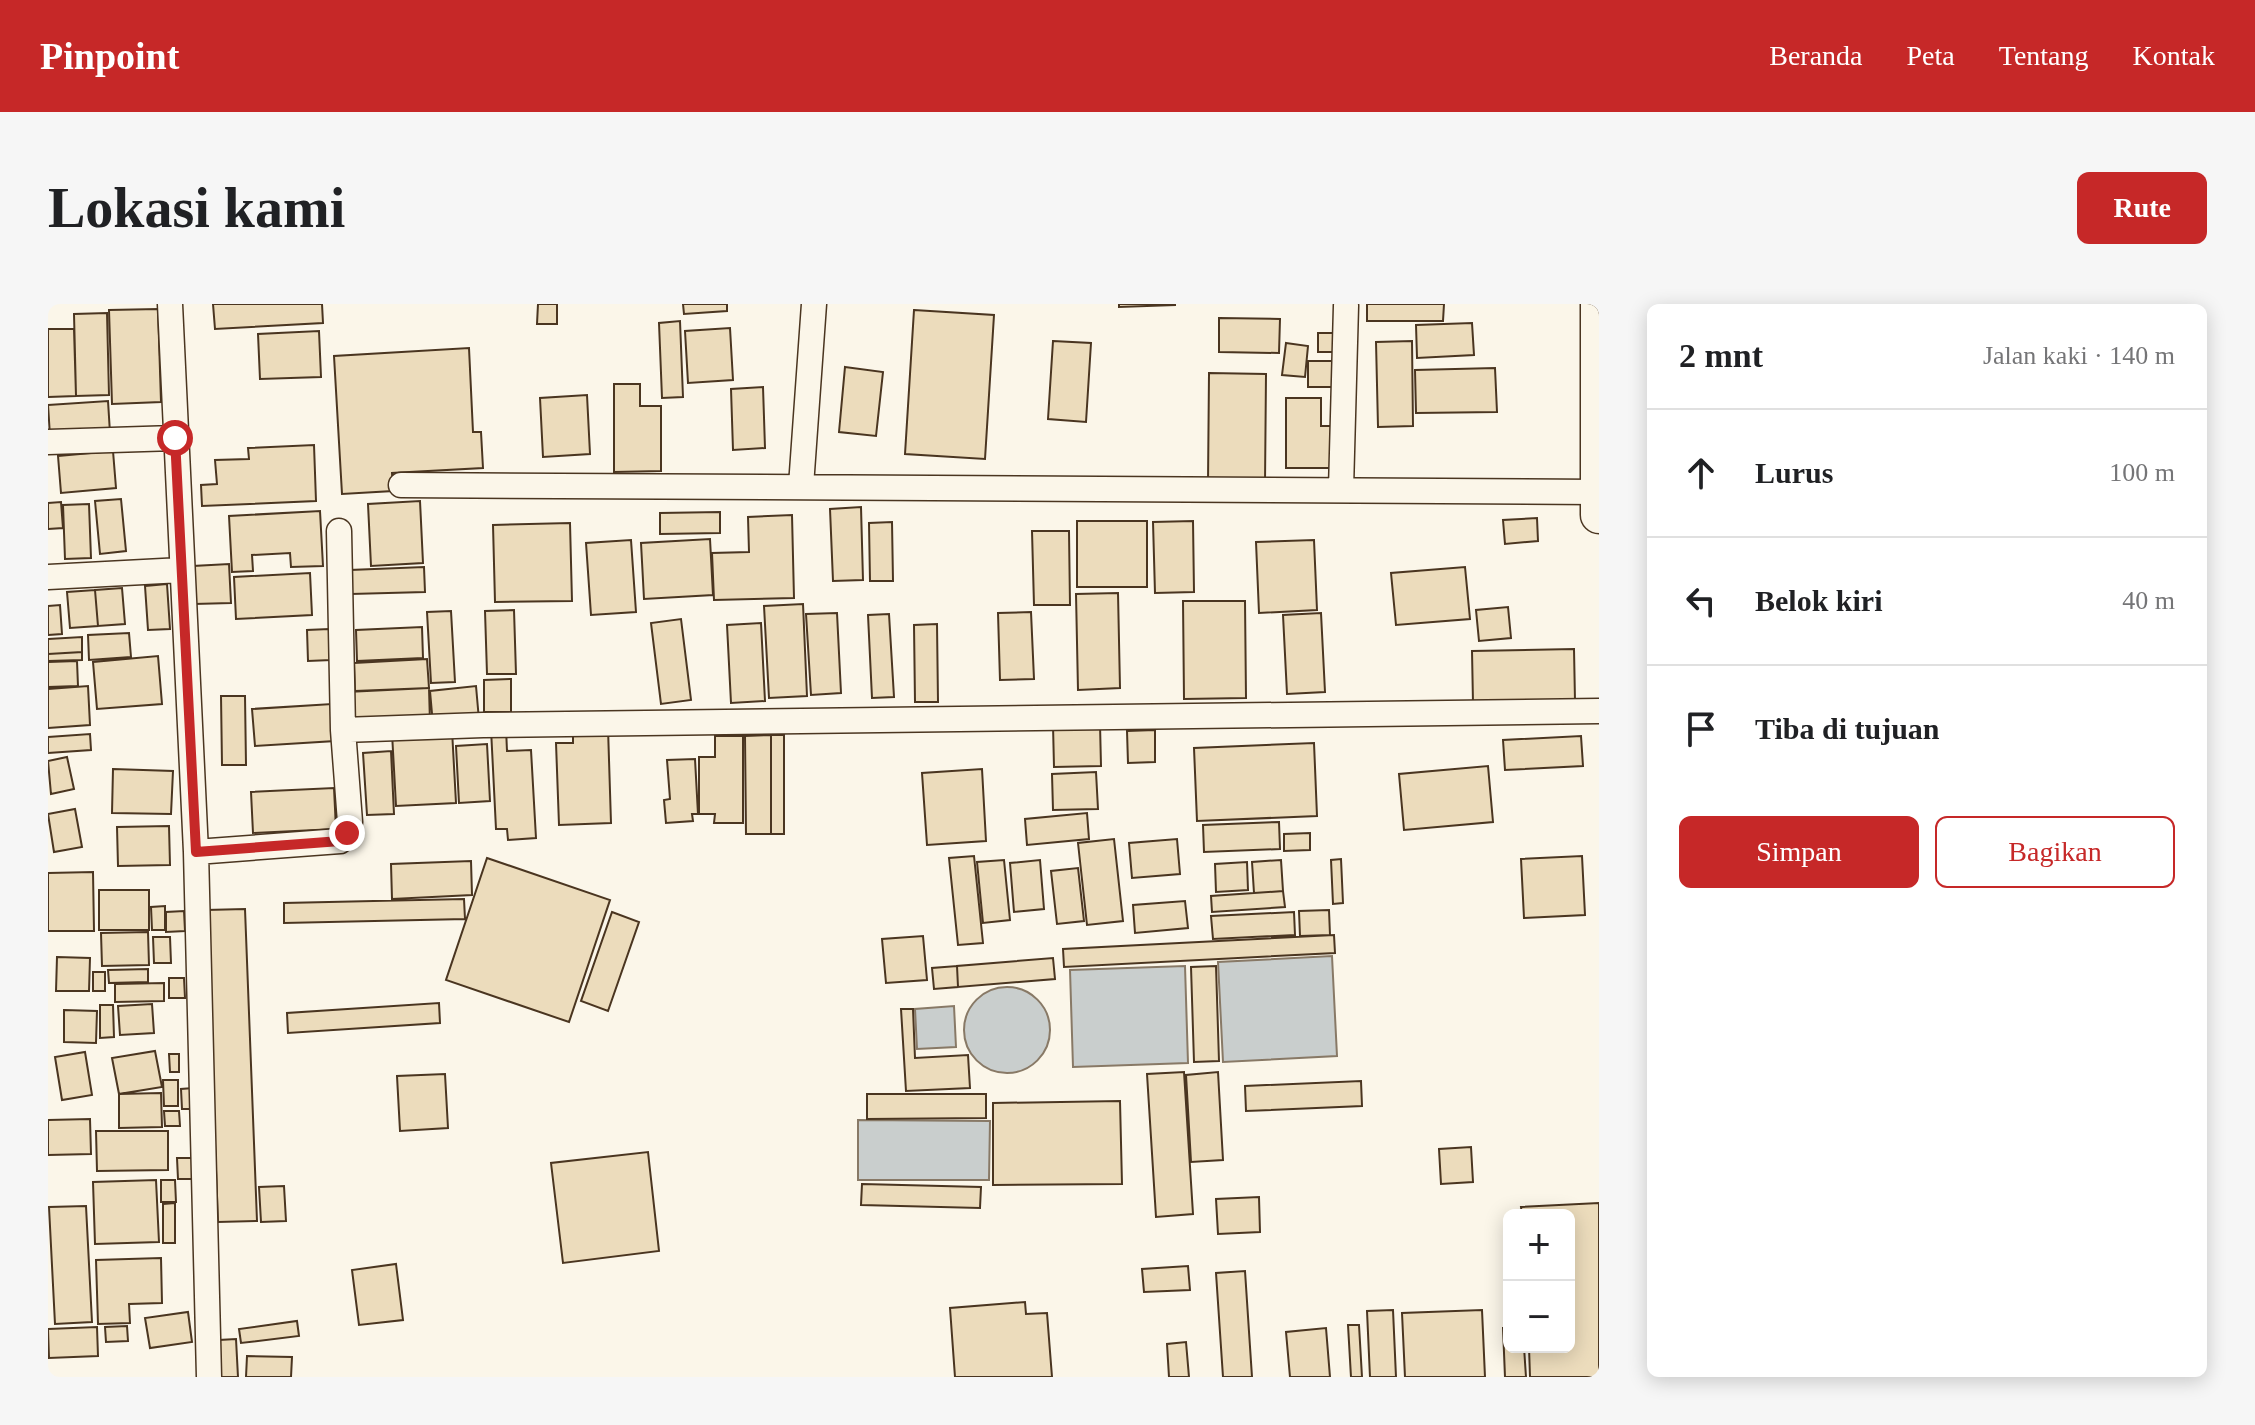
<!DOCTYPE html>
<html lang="id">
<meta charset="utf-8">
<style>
body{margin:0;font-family:"Times New Roman",serif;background:#f6f6f6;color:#202124}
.controls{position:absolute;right:24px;bottom:24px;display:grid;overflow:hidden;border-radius:12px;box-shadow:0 4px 20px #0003}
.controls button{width:72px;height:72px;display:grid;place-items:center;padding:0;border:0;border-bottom:2px solid #e0e0e0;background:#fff;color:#202124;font:40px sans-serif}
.stop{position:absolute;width:24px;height:24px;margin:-18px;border:6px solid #c62828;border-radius:50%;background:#fff}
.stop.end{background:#c62828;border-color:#fff;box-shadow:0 2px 8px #0008}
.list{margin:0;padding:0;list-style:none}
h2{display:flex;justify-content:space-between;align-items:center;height:104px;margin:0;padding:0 32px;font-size:34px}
h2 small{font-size:26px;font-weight:400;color:#757577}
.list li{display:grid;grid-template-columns:52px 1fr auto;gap:24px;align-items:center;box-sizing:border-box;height:128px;padding:0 32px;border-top:2px solid #e0e0e0}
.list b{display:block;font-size:30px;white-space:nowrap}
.list em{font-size:26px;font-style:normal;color:#757577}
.actions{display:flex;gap:16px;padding:24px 32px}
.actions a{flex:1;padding:18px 0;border:2px solid #c62828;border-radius:12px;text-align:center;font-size:28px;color:#c62828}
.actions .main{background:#c62828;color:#fff}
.icon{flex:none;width:44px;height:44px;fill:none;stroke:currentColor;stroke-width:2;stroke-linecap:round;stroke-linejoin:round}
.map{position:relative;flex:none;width:1551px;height:1073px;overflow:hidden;border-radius:12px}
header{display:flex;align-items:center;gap:48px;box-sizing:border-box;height:112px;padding:0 40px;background:#c62828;color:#fff}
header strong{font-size:38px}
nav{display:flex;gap:44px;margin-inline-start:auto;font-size:28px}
.intro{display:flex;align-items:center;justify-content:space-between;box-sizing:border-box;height:192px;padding:0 48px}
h1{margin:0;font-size:56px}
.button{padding:20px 36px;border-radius:12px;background:#c62828;color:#fff;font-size:28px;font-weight:700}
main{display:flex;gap:48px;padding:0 48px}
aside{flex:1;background:#fff;border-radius:12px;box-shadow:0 4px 20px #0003}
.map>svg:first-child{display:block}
.water{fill:#c9cecd;stroke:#887966;stroke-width:2}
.building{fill:#ecdcbc;stroke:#4a3520;stroke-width:2}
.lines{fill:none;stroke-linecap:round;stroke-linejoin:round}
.street-casing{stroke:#4a3520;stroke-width:27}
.secondary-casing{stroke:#4a3520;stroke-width:39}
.street{stroke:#fbf6e9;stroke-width:24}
.secondary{stroke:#fbf6e9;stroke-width:36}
.route{stroke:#c62828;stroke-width:10}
</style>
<header>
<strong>Pinpoint</strong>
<nav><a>Beranda</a><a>Peta</a><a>Tentang</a><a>Kontak</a></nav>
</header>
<div class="intro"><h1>Lokasi kami</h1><a class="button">Rute</a></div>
<main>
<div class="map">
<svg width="1551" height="1073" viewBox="0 0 1551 1073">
<rect width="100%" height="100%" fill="#fbf6e9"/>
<path class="water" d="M1284 652 1289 752 1175 758 1170 658Z
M1137 662 1140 759 1025 763 1022 666Z
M916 726a43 43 0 1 1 86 0a43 43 0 1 1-86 0Z
M906 702 908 743 869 745 867 705Z
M810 816 942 817 941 876H810Z"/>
<path class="building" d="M165 0H274L275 19 167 25Z
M490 0H509V20H489Z
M635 0H679V7L636 10Z
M1071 0H1127V1L1071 3Z
M1319 0H1396L1395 17H1319Z
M110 5 113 98 64 100 61 6Z
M866 6 946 11 937 155 857 150Z
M59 9 61 91 28 92 26 10Z
M1171 14 1232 15 1231 49 1171 48Z
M632 17 635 93 614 94 611 19Z
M1424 19 1426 51 1369 54 1368 21Z
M682 24 685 76 640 79 637 27Z
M0 25H26L28 92 0 93Z
M271 27 273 73 212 75 210 30Z
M1270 29H1288L1289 48H1270Z
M1005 37 1043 39 1038 118 1000 115Z
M1364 37 1365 122 1330 123 1328 38Z
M1238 39 1260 42 1257 73 1234 71Z
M421 44 425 128H433L435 164 344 169 345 187 294 190 286 52Z
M1260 57H1285V83H1260Z
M797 63 835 68 828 132 791 128Z
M1447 64 1449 108 1368 109 1367 66Z
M1161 69 1218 70 1217 180 1160 179Z
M566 80H592V102H613V167L566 168Z
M715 83 717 144 685 146 683 85Z
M539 91 542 150 495 153 492 94Z
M1238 94H1273V122H1288V164H1238Z
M60 97 62 129 2 132 0 101Z
M266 141 268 197 154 202 153 181 169 180 167 156 201 155 200 144Z
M65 147 68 184 13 189 10 152Z
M73 195 78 247 52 250 47 197Z
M372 197 375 259 323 262 320 200Z
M13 198 15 224 0 225V199Z
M41 200 43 254 17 255 15 201Z
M813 203 815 276 785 277 782 205Z
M272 207 275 262 243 263 242 249 204 251 205 267 184 268 181 212Z
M672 208V229L612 230V209Z
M744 211 746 294 666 296 664 249 701 248 700 213Z
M1489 214 1490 237 1457 240 1455 216Z
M1029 217H1099V283H1029Z
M1145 217 1146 288 1107 289 1105 218Z
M844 218 845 277H822L821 219Z
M522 219 524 297 447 298 445 221Z
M984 227H1021L1022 301H986Z
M662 235 665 291 596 295 593 239Z
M583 236 588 308 543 311 538 239Z
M1266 236 1269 306 1211 309 1208 238Z
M181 260 183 299 146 300 145 262Z
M376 263 377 288 303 290 302 266Z
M1417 263 1422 315 1348 321 1343 269Z
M262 269 264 311 188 315 186 273Z
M119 280 122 325 100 326 97 282Z
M74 284 77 320 50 322 47 286Z
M47 286 50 322 22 324 19 288Z
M1070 289 1072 384 1030 386 1028 290Z
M1135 297H1197L1198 394 1136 395Z
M755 300 759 392 721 394 716 302Z
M12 301 14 330 0 331V302Z
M1460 303 1463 334 1431 337 1428 306Z
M466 306 468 370H439L437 307Z
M403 307 407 378 383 379 379 308Z
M983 308 986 375 952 376 950 309Z
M789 309 793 389 763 391 758 310Z
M1273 309 1277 388 1239 390 1235 311Z
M841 310 846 393 824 394 820 311Z
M633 315 643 396 613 400 603 319Z
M713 319 717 397 683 399 679 321Z
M889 320 890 398H867L866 321Z
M374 323 375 354 309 357 308 326Z
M281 325 283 356 260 357 259 326Z
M81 329 83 353 41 356 40 331Z
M34 333V348L0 350V335Z
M1526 345 1527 397 1425 399 1424 347Z
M34 348V356L0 357V350Z
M110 352 114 400 49 405 45 358Z
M379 355 381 384 307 387 306 359Z
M29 357 30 382 0 383V358Z
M463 375V408H436V376Z
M40 382 42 421 0 424V385Z
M428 382 431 416 385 421 382 387Z
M381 384 382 419 300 423 298 388Z
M173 392H197L198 461H174Z
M284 400 287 437 207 442 204 405Z
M1052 420 1053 462 1006 463 1005 421Z
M458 424 459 447 483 446 488 534 460 536 459 525H448L443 425Z
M560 424 563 519 511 521 508 439H525V425Z
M404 426 408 499 348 502 344 429Z
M1107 426V458L1080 459 1079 427Z
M42 430 43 446 0 449V433Z
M723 431H736V530H723Z
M723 431V530H698L697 432Z
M667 432H695V519H666L667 510H651V453H667Z
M1533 432 1535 462 1457 466 1455 436Z
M1266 439 1269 512 1149 517 1146 444Z
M439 440 442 497 411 499 408 442Z
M343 447 346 510 319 511 315 449Z
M19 453 26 485 3 490 0 457Z
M647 455 650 510H644L645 517 618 519 616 496 622 495 619 456Z
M1440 462 1445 518 1356 526 1351 470Z
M65 465 125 467 123 510 64 509Z
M934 465 938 537 879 541 874 469Z
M1048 468 1050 505 1005 506 1004 470Z
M286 484 288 525 205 529 203 488Z
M27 505 34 543 6 548 0 510Z
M1039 509 1041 535 979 541 977 515Z
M1231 518 1232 545 1156 548 1155 521Z
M121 522 122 561 70 562 69 523Z
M1262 529V546L1236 547V530Z
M1066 535 1075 617 1039 621 1030 539Z
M1129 535 1132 570 1084 574 1081 539Z
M926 552 935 639 910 641 901 554Z
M1534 552 1537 611 1476 614 1473 555Z
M439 554 562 596 521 718 398 676Z
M1293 555 1295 599 1285 600 1283 556Z
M956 556 962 616 935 619 929 558Z
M992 556 996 605 966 608 962 559Z
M1233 556 1235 587 1206 589 1204 558Z
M423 557 424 591 344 595 343 560Z
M1199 558 1200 586 1168 588 1167 560Z
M1030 564 1036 617 1009 620 1003 567Z
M45 568 46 627H0V569Z
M51 586H101V626H51Z
M1235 587 1237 603 1164 608 1163 592Z
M416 595 417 615 236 619V599Z
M1137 597 1140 624 1087 629 1085 601Z
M117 602V626H104L103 603Z
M197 605 209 917 170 918 158 606Z
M1281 606 1282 631 1252 632 1251 607Z
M136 607 137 627 118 628V608Z
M564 608 591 618 560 707 533 697Z
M1246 608 1247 631 1165 635 1163 612Z
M100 628 101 661 54 662 53 629Z
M1286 631 1287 649 1016 663 1015 645Z
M875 632 879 676 838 679 834 635Z
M105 633H122L123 659H106Z
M9 653 42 654 41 687H8Z
M1005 654 1007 675 910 683 909 662Z
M909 662 910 683 886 685 884 664Z
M1168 662 1171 757 1146 758 1143 663Z
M100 665V678L61 679 60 666Z
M45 668H57V687H45Z
M121 674H136L137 694H121Z
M116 679V697L67 698V680Z
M391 699 392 719 240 729 239 709Z
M104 700 106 729 72 731 70 702Z
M52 701H65L66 733 52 734Z
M853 705H865L867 754 920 751 922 784 858 787Z
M16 706 49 707 48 739 16 738Z
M107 747 114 783 71 790 64 754Z
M37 748 44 791 14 796 7 753Z
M121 750H131V768H122Z
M1136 768 1145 910 1108 913 1099 770Z
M1170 768 1175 856 1143 858 1138 771Z
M397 770 400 824 352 827 349 772Z
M115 776H130V802H116Z
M1313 777 1314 802 1198 807 1197 782Z
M145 784V805H134L133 785Z
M113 789 114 823 71 824V790Z
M819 790H938V814L819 815Z
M1072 797 1074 880 945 881V799Z
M116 807H131L132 822H117Z
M42 815 43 850 0 851V816Z
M48 827H120V866L49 867Z
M1423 843 1425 878 1393 880 1391 845Z
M600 848 611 947 515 959 503 859Z
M129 854H147V875H130Z
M108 876 111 938 47 940 45 878Z
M113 876H127L128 898H113Z
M814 880 933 883 932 904 813 901Z
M236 882 238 917 213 918 211 883Z
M1211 893 1212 928 1170 930 1168 895Z
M127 899V939H115V900Z
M1551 899V1073H1482L1481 1043H1521V911H1474L1473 903Z
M38 902 44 1018 7 1020 1 903Z
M113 954 114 999 81 1000 82 1019 50 1020 48 956Z
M348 960 355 1016 311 1021 304 966Z
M1140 962 1142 986 1096 988 1094 965Z
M1197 967 1204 1073H1175L1168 969Z
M977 998 978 1010 999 1009 1004 1073H907L902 1004Z
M1345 1006 1348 1073H1322L1319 1007Z
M1434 1006 1437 1073H1357L1354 1009Z
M140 1008 144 1038 102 1044 97 1014Z
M249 1017 251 1032 193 1039 191 1025Z
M1300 1021H1311L1314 1073H1303Z
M79 1022 80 1037 58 1038 57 1023Z
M49 1023 50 1052 1 1054 0 1025Z
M1278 1024 1282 1073H1242L1238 1028Z
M1455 1024H1461V1043H1476L1478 1073H1457Z
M188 1035 190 1073H173L171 1036Z
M1138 1038 1141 1073H1121L1119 1040Z
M199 1052 244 1053 243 1073H198Z"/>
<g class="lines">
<defs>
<path id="street" d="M122 0 148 548 161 1073
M0 138 127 134
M353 181 1550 188
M753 182 766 0
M1293 185 1298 2
M0 273 134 266
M295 426 435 421 1551 407
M148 548 292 537 299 529 302 518 295 426 291 227"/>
<path id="secondary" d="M1551 0V211"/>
</defs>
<use href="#street" class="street-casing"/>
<use href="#secondary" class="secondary-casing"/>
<use href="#street" class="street"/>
<use href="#secondary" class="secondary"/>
</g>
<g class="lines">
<path class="route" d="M127 134 148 548 279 538 292 537 299 529"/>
</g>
</svg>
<div class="controls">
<button>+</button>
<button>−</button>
</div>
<div class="stop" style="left:127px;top:134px"></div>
<div class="stop end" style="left:299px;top:529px"></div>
</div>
<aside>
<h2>2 mnt<small>Jalan kaki · 140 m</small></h2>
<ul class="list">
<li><svg class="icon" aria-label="ahead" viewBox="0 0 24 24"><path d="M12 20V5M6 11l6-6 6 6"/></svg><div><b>Lurus</b></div><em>100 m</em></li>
<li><svg class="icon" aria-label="left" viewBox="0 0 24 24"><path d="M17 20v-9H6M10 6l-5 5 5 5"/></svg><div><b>Belok kiri</b></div><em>40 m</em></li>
<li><svg class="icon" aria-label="arrive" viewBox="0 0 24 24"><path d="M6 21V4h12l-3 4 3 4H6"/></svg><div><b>Tiba di tujuan</b></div></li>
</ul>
<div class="actions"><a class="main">Simpan</a><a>Bagikan</a></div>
</aside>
</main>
